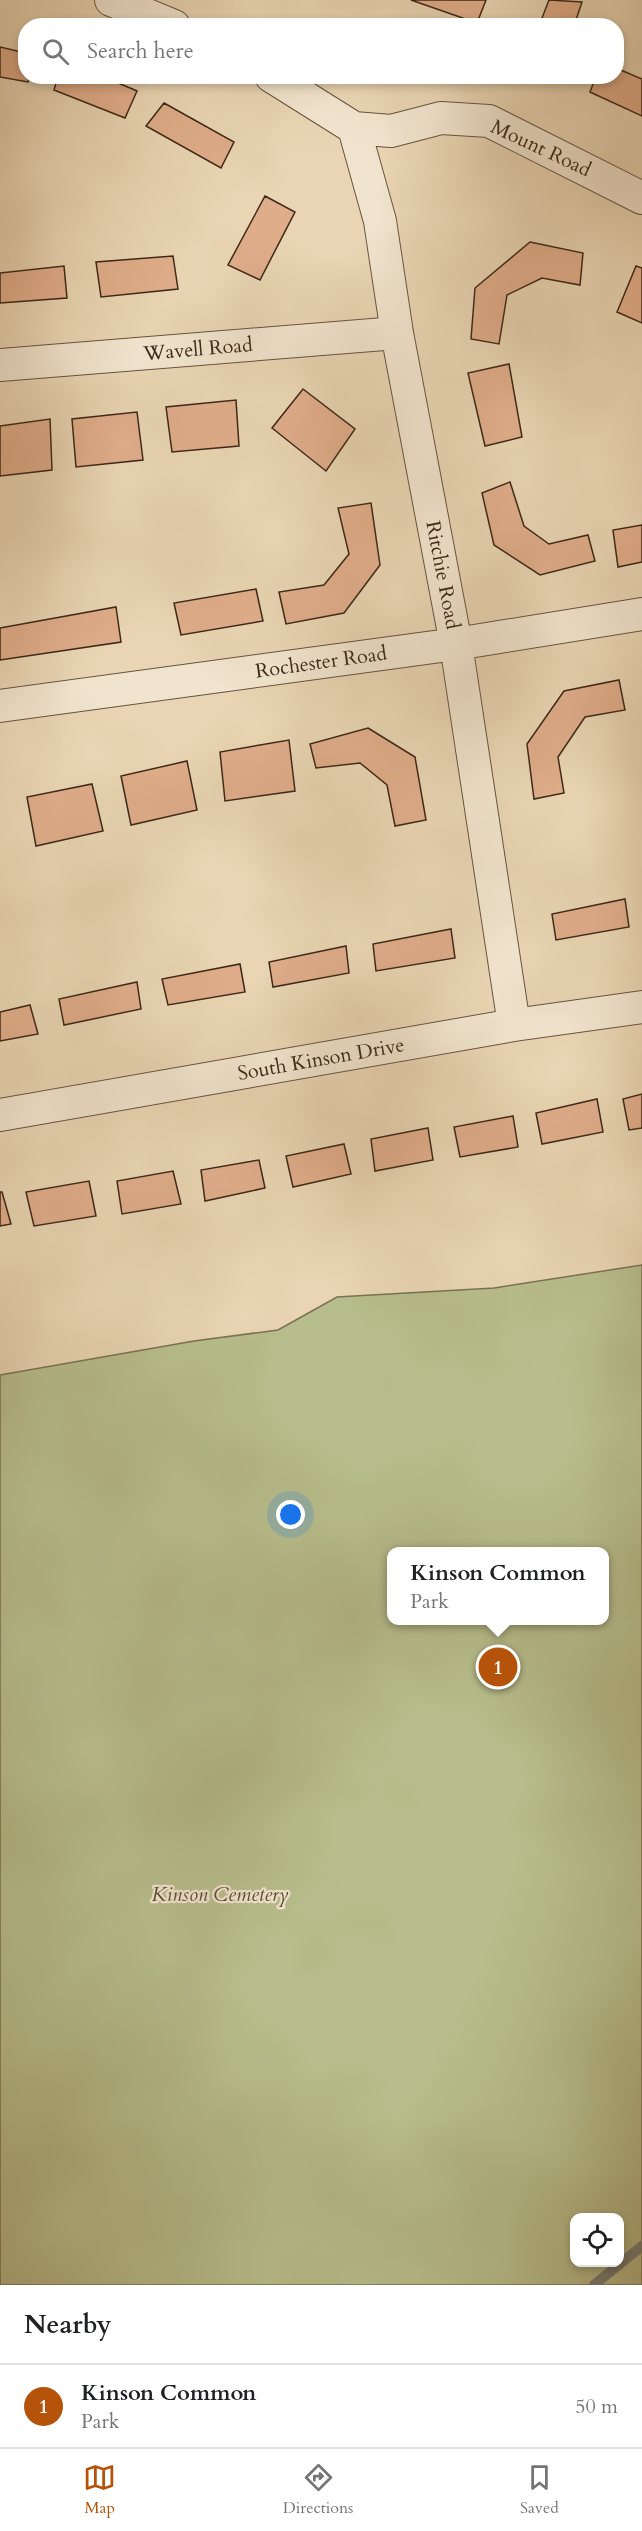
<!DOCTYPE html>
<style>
body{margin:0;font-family:Cardo,serif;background:#f2f2f2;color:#202124}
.controls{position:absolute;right:18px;bottom:18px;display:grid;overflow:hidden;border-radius:12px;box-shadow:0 3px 9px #0003}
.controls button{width:54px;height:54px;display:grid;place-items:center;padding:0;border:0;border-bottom:2px solid #e0e0e0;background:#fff;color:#202124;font:30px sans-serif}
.you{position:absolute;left:291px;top:1515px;width:21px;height:21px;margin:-15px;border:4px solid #fff;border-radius:50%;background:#1a73e8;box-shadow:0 0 0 9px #1a73e833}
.badge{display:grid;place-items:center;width:39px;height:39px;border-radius:50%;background:#b45309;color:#fff;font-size:20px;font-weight:700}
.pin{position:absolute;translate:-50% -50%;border:3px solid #fff;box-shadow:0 2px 6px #0006}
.popup{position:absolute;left:387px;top:1547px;width:222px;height:78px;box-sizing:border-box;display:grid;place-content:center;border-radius:12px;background:#fff;filter:drop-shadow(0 2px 4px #0005);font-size:20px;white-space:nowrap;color:#757577}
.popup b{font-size:22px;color:#202124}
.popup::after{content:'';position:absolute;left:50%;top:100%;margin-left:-12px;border:12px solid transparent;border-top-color:#fff}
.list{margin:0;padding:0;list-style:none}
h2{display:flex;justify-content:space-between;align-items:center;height:78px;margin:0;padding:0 24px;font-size:26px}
h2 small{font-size:20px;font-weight:400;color:#757577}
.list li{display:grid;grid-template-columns:39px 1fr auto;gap:18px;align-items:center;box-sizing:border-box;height:84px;padding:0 24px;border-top:2px solid #e0e0e0}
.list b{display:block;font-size:22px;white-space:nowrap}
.list p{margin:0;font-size:20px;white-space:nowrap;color:#757577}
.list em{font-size:20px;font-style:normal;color:#757577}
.icon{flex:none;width:33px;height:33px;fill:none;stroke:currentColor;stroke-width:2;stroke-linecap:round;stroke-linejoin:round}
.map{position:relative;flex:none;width:642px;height:2285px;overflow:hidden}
.search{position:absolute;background:#fff;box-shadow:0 3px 9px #0003;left:18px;right:18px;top:18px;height:66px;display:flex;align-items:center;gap:15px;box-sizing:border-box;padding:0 21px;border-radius:24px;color:#757577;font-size:22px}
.sheet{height:162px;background:#fff}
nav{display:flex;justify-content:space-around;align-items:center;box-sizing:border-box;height:84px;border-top:2px solid #e0e0e0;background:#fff;font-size:16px;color:#757577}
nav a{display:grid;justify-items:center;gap:3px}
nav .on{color:#b45309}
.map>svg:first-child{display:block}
.green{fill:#b7bd8c;stroke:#7a7252;stroke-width:1.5;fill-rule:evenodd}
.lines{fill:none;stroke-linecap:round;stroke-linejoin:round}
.stream{stroke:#757d78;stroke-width:10}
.building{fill:#e0ad8a;stroke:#3c2819;stroke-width:1.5}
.minor-casing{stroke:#675340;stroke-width:34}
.minor{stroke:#f1e4ce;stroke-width:32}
.labels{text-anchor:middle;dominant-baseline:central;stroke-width:4.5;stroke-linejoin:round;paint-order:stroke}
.street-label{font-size:20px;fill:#3c2819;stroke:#f1e4ce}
.park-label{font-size:20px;font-style:italic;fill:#5b4d36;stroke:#f1e4ce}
</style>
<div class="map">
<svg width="642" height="2285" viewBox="0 0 642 2285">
<rect width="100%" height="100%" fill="#e9d5b3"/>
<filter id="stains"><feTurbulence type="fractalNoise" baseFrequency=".00333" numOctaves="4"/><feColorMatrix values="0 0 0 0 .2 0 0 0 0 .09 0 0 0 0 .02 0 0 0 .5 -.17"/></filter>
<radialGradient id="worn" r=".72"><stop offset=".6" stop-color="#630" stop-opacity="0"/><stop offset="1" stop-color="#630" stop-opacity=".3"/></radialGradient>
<path class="green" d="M642 1265V2285H0V1375L194 1341 278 1330 337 1297 494 1288ZM392 1552H604V1620H392ZM574 2218H620V2262H574Z"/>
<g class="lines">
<path class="stream" d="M594 2285 642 2246"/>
</g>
<path class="building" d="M411 0H486L477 23Z
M549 0 582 2 574 26H539Z
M0 47 26 53V76H30L28 82 0 77Z
M616 68 642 79V116L590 92 596 76H616Z
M58 76H102L137 91 125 118 54 90Z
M164 103 234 142 221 168 146 126Z
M265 196 295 212 260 280 228 265Z
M530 242 583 253 580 285 542 278 507 295 499 344 471 339 475 288Z
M173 256 178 289 101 297 96 262Z
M64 266 67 298 0 303V273Z
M636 266 642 268V323L617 312Z
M509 364 522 437 485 446 468 373Z
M303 389 355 429 326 471 272 428Z
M236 400 239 446 172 452 166 407Z
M137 412 143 460 76 467 72 419Z
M50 419 52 470 0 476V426Z
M510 482 524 526 549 544 588 535 595 561 540 575 494 545 482 493Z
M371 503 380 565 344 613 286 624 279 592 324 585 349 554 338 508Z
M642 525V562L618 567 613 530Z
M256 589 263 621 181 635 174 603Z
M116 607 121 642 0 660V628Z
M619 680 625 710 585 717 558 757 564 793 534 799 527 744 564 691Z
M368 728 415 757 426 820 395 826 387 785 360 763 316 768 310 744Z
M289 740 295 791 225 801 220 752Z
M187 761 197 810 131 825 121 776Z
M92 784 103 831 36 846 27 797Z
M625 899 629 927 556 940 552 914Z
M451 929 455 958 376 971 373 944Z
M346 946 349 973 273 987 269 962Z
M240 964 245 992 168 1005 162 979Z
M137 982 141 1009 64 1025 59 999Z
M30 1005 38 1034 0 1041V1012Z
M642 1094V1128L629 1130 623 1099Z
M597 1099 603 1132 542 1144 536 1113Z
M513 1116 518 1147 460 1157 454 1127Z
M428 1128 433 1160 375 1171 371 1139Z
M344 1144 351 1174 293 1187 286 1156Z
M259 1160 265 1188 205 1201 201 1170Z
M173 1171 181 1204 122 1214 117 1181Z
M89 1181 96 1216 34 1226 26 1192Z
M0 1192H2L11 1224 0 1226Z"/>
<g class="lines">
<defs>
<path id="minor" d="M111 0 174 26
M271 76 354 128 391 131 441 118 489 121 642 198
M354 128 380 221 397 333 456 644 514 1025
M0 365 397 333
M0 706 456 644 642 614
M0 1115 514 1025 642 1007"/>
</defs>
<use href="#minor" class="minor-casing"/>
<use href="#minor" class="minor"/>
</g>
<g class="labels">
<g class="street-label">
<text transform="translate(541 148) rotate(25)">Mount Road</text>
<text transform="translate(198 349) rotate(-5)">Wavell Road</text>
<text transform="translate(443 575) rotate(79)">Ritchie Road</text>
<text transform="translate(321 662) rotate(-8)">Rochester Road</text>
<text transform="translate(321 1059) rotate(-10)">South Kinson Drive</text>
</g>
<g class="park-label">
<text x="220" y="1894">Kinson Cemetery</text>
</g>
</g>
<rect width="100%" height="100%" filter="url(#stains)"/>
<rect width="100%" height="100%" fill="url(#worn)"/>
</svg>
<div class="controls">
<button><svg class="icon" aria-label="locate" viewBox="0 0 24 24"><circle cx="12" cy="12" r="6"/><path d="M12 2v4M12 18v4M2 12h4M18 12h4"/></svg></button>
</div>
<div class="you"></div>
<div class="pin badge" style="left:498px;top:1667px">1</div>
<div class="popup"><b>Kinson Common</b>Park</div>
<div class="search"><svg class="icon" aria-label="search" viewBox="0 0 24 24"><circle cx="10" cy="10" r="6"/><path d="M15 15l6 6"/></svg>Search here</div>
</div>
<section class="sheet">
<h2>Nearby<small></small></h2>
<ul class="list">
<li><span class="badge">1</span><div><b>Kinson Common</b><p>Park</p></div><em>50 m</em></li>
</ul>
</section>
<nav>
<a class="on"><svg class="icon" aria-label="map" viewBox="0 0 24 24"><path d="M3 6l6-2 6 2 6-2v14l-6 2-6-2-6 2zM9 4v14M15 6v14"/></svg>Map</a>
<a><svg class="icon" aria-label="directions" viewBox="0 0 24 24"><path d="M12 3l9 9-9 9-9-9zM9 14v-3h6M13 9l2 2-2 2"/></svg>Directions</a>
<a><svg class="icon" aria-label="saved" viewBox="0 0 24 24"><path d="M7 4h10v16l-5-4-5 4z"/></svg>Saved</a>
</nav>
